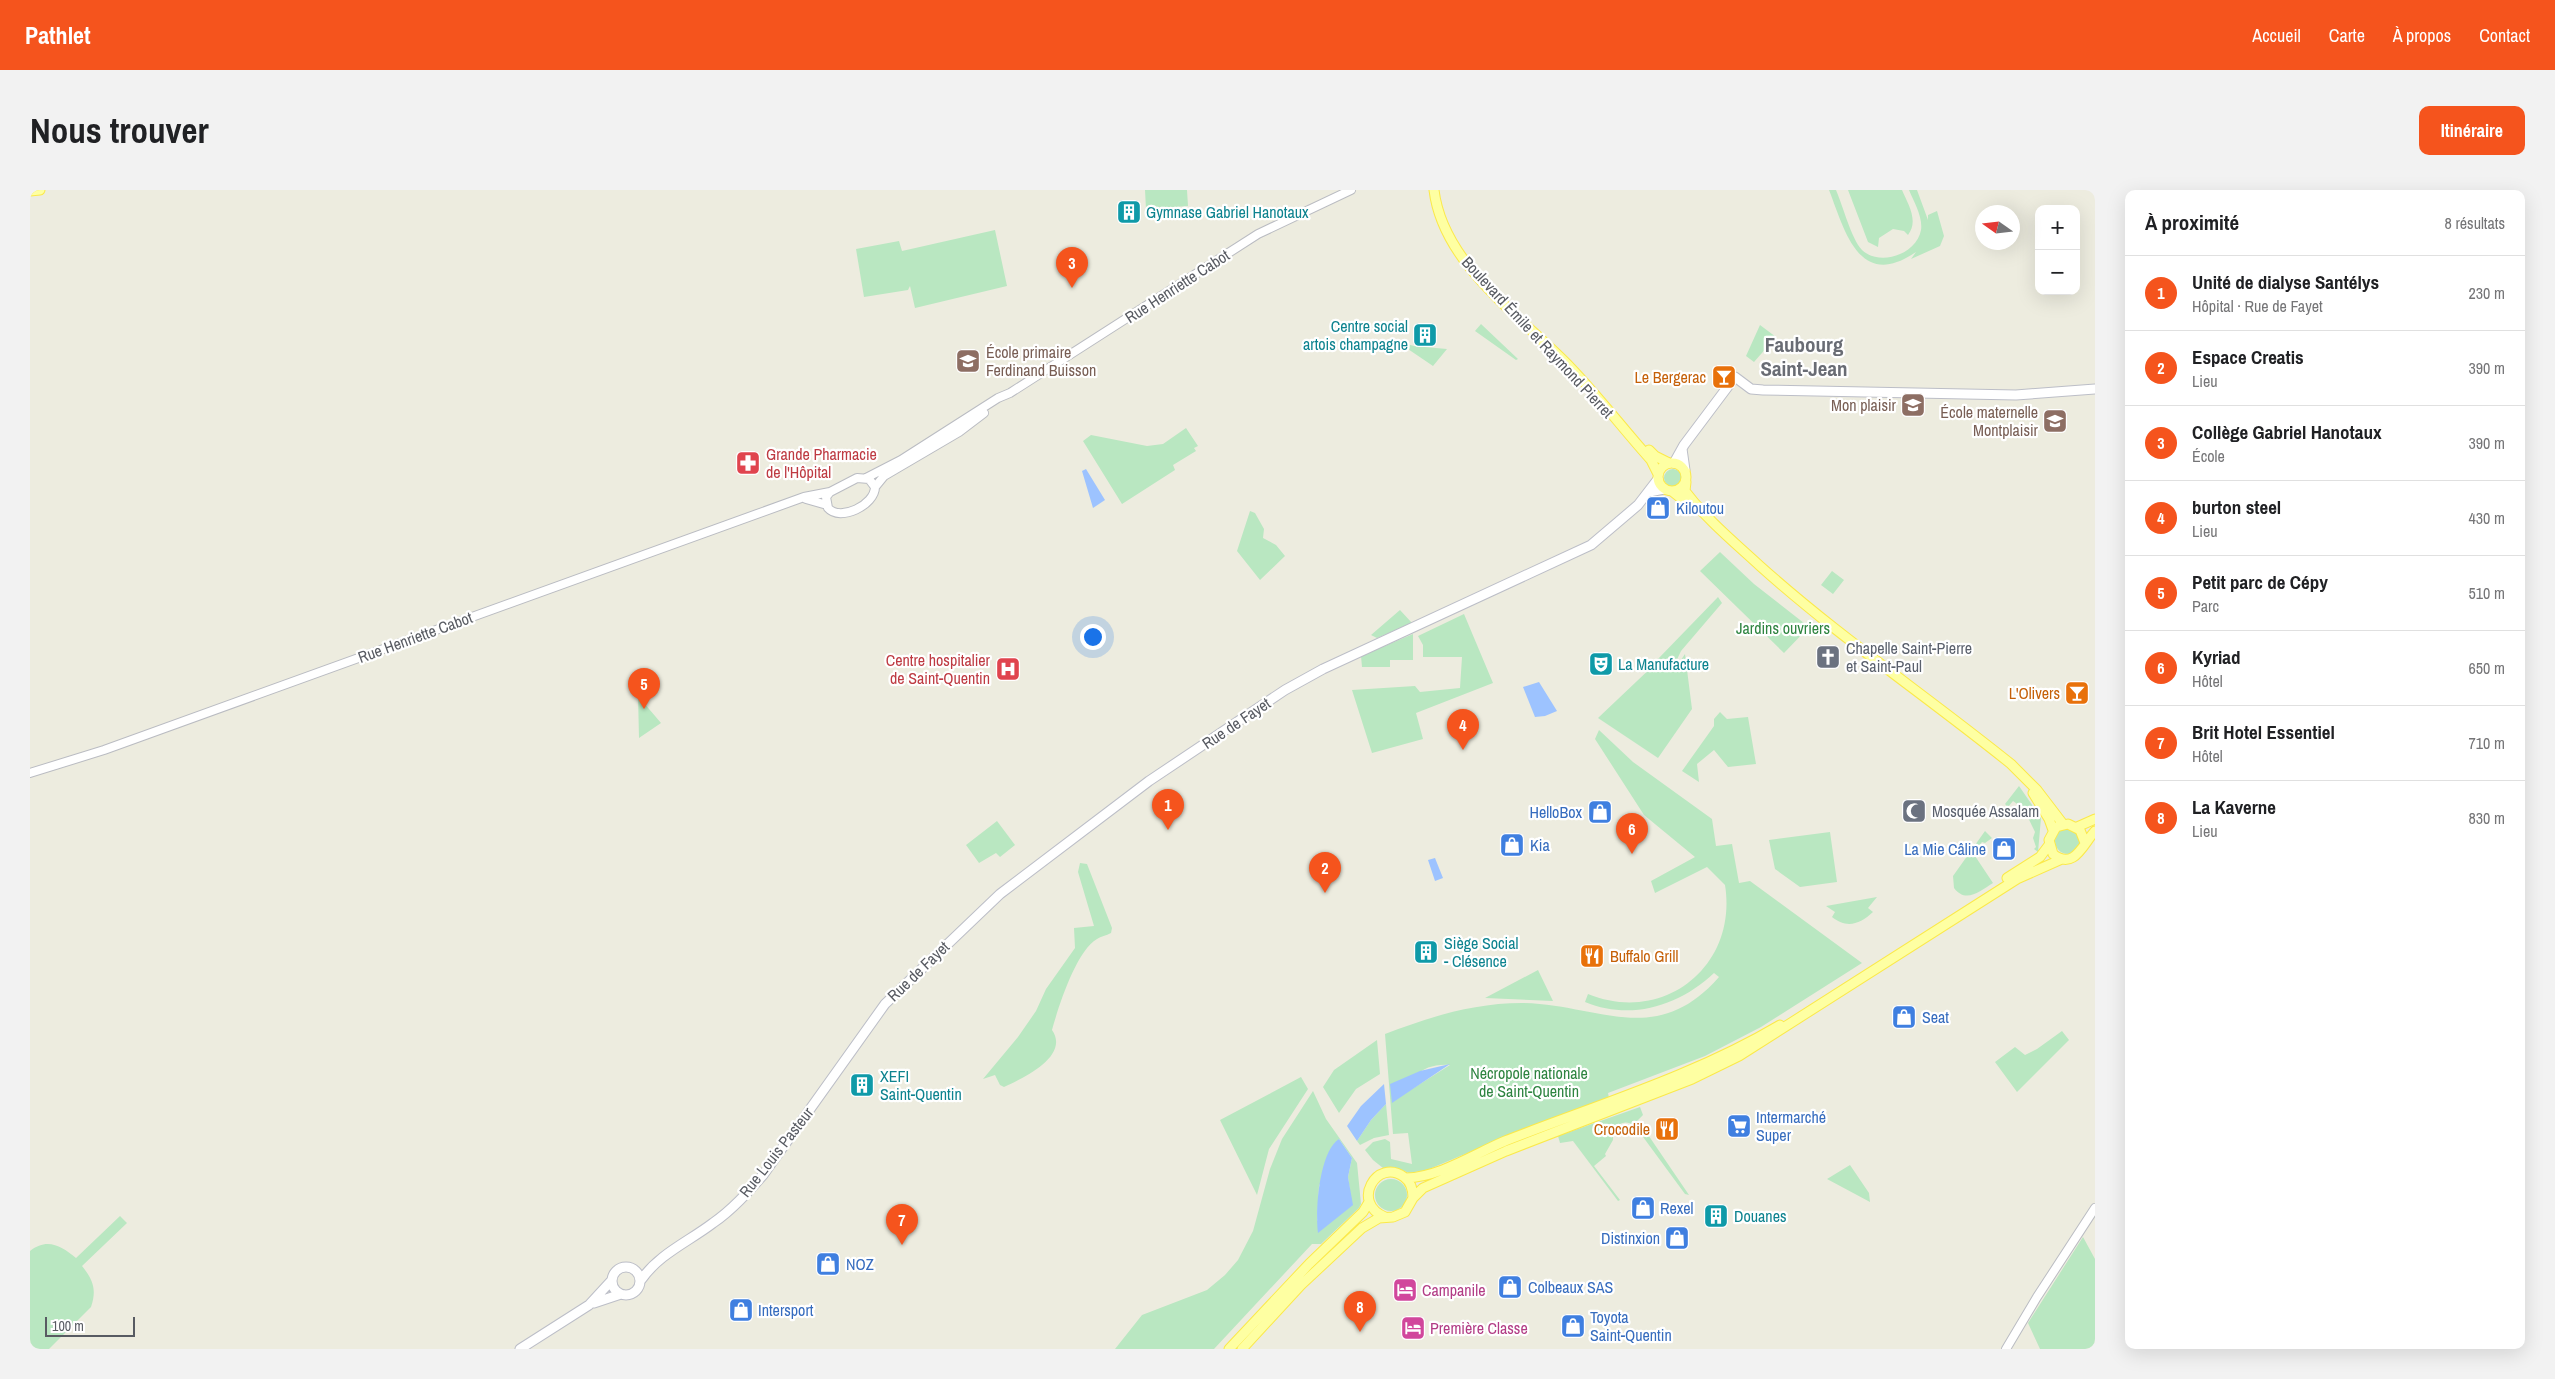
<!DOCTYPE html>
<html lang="fr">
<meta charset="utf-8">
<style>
body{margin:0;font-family:"Archivo Narrow",sans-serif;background:#f2f2f2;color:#202124}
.controls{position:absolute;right:15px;top:15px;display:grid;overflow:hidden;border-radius:10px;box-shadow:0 5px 20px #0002}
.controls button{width:45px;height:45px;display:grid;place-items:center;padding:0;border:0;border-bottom:1px solid #e0e0e0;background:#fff;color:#202124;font:25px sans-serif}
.compass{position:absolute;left:1945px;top:15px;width:45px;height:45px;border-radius:50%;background:#fff;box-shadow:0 5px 20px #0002;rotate:284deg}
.scale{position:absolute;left:15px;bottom:12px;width:90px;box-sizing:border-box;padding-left:5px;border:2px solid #585b62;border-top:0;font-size:14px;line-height:18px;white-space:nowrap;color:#585b62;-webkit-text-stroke:4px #fff;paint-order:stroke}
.you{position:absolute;left:1062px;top:446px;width:18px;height:18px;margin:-12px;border:4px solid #fff;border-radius:50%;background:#1a73e8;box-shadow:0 0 0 8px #1a73e833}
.badge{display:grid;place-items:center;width:32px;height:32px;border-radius:50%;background:#f5541d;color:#fff;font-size:16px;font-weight:700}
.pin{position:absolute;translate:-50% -41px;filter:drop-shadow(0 1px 2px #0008)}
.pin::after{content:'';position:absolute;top:26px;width:18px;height:15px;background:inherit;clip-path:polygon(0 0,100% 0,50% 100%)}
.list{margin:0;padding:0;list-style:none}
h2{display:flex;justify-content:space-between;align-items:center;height:65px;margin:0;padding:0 20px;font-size:21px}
h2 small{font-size:16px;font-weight:400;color:#757577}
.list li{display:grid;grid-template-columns:32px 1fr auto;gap:15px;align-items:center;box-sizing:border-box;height:75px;padding:0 20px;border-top:1px solid #e0e0e0}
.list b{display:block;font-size:19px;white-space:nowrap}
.list p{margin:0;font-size:16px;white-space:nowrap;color:#757577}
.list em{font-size:16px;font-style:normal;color:#757577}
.map{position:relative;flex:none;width:2065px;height:1159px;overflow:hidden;border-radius:10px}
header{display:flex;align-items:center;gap:30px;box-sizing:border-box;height:70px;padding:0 25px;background:#f5541d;color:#fff}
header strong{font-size:24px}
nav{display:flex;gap:28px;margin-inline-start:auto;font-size:18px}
.intro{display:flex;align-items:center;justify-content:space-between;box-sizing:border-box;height:120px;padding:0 30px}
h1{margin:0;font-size:35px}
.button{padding:12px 22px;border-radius:10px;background:#f5541d;color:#fff;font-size:18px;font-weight:700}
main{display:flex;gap:30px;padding:0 30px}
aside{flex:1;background:#fff;border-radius:10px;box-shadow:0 5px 20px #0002}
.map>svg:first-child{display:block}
.green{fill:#b9e7c1;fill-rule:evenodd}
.water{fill:#9dc3ff}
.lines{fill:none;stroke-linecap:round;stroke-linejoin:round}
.tertiary-casing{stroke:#babcc2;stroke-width:10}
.secondary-casing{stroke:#bcbec7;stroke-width:11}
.primary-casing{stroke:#fbe94a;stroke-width:11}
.tertiary{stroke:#fff;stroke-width:8}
.secondary{stroke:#fff;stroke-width:9}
.primary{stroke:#feffa2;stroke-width:9}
.labels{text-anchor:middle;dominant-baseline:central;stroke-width:4.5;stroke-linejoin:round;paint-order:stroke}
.culture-label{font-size:16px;fill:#0d838f;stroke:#fff;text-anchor:start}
.street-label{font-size:16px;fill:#585b62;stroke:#fff}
.education-label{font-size:16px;fill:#785e54;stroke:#fff;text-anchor:end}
.food-label{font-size:16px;fill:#c56008;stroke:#fff;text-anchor:end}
.health-label{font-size:16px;fill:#be3a42;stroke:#fff;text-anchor:start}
.shop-label{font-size:16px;fill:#366cbe;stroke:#fff;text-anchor:start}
.park-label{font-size:16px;fill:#2e8440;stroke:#fff}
.worship-label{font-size:16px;fill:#5b616d;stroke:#fff;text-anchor:start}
.hotel-label{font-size:16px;fill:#b23c85;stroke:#fff;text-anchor:start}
.district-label{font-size:21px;font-weight:bold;fill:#696c74;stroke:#fff}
</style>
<header>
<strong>Pathlet</strong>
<nav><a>Accueil</a><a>Carte</a><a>À propos</a><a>Contact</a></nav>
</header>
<div class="intro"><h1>Nous trouver</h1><a class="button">Itinéraire</a></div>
<main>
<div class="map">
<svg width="2065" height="1159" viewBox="0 0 2065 1159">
<rect width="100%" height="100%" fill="#edecdf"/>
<path class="green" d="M1115 0H1157L1158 16 1116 19Z
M1799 0H1806C1813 16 1821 48 1832 60 1850 77 1887 64 1891 40 1893 27 1884 12 1879 0H1887L1898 30V25L1907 21 1914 46 1910 56 1881 69 1886 62C1829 101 1815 41 1799 0Z
M1818 0H1872C1878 14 1889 31 1878 45L1874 41 1863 39 1849 48 1848 57 1838 52Z
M965 40 977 96 885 118 880 96 878 100 834 107 826 59 869 51 872 61Z
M1451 134 1488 169 1486 170 1445 141Z
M1730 135 1746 147 1724 172 1716 166Z
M1377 154 1384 156 1417 159 1403 176 1375 157Z
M1156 238 1168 256 1164 258 1166 261 1143 275 1145 280 1092 314 1053 251 1061 245 1117 256 1133 254Z
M1634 288a9 9 0 1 1 18 0a9 9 0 1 1-18 0Z
M1220 321 1225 323 1234 339 1233 348 1246 355 1255 366 1230 390 1207 361Z
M1690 362 1724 394 1779 437 1754 463 1670 381Z
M1802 381 1814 390 1803 404 1791 395Z
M1688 407 1692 413 1651 461 1642 480 1627 470Z
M1370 420 1382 433 1347 448 1341 445Z
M1434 424 1463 493 1386 523 1393 549 1342 563 1322 500 1385 496 1390 502 1430 498 1432 467H1393V455L1388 446Z
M1383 444V470H1360V477H1332L1331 466Z
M1655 464 1662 519 1628 568 1568 528 1626 473 1643 482Z
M608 506 631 533 609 548 608 505Z
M1690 522 1697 529 1718 527 1726 574 1698 577 1684 560 1667 574 1669 592 1652 581 1684 536V529Z
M1569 540 1603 572 1682 629 1686 656 1702 654 1709 693 1720 691 1832 773 1731 837 1675 866 1578 903 1579 908 1478 946 1397 980 1379 983 1367 978H1353L1343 970 1335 960 1343 952 1355 949 1360 952 1361 969 1382 974 1378 943 1363 944 1355 844C1400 827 1443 813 1492 813 1568 814 1626 859 1689 787L1684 783C1649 816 1601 831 1555 812L1558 804C1634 835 1708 776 1695 695L1677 677 1625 703 1621 691 1665 667 1614 625 1565 549ZM1420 875 1363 911C1380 890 1390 873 1420 875Z
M1989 596 2011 628 2008 662 2004 659 2006 657 2003 648 2005 642 1994 619 1983 611 1978 617 1975 614Z
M967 631 985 655 970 667 966 663 949 673 936 655Z
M2025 651a13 13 0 1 1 26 0a13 13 0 1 1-26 0Z
M1955 641 1962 648 1955 653 1952 652 1943 663 1963 693C1950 701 1936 714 1924 698L1923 686Z
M1800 642 1807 692 1770 697 1745 679 1739 650Z
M1050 673 1057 674 1082 738 1081 743C1076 746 1071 746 1067 749 1046 761 1028 818 1022 840 1040 866 994 888 974 897L970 895 965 885 953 889 988 847 1006 821 1016 799 1045 758 1044 738 1064 736 1048 682Z
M1847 707 1838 718 1843 722C1830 734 1817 739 1802 727L1805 722 1796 716Z
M1508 780 1523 811 1455 808Z
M2032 841 2039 850 1987 902 1965 872 1985 857 1995 865 2007 859Z
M1347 850 1350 884 1326 899 1309 923 1293 897 1304 880Z
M1271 887 1278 899 1239 959 1227 1005 1190 930Z
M1283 901 1296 929 1327 973 1331 1014 1329 1018 1291 1054H1282L1184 1159H1085L1112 1125 1177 1100 1195 1085 1208 1070 1223 1041 1240 979 1252 949ZM1309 949 1322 968 1318 987 1322 1015 1287 1031 1289 996Z
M1356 914 1359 945 1344 948 1330 955 1327 951 1341 930Z
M1610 917 1613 925 1608 930 1659 1005 1655 1004 1605 936C1596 930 1591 932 1583 939V950L1575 964 1576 966 1564 976 1590 1010 1588 1011 1543 951 1530 953 1528 946Z
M1820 975 1839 1003 1840 1012 1797 989Z
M1345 1005a16 16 0 1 1 32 0a16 16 0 1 1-32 0Z
M90 1026 97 1033 52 1076C63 1090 67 1099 61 1117L19 1159H0V1061C17 1047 32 1056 46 1068Z
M2053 1047 2065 1069V1159H2010L1998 1133Z"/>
<path class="water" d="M1056 279 1075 310 1063 318 1052 281Z
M1509 492 1527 521 1515 526 1505 527 1493 497Z
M1405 668 1413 688 1405 691 1398 670Z
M1420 874 1362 913 1360 894 1390 881Z
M1354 894 1356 914 1341 930 1327 951 1317 936 1331 916Z
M1309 949 1322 968 1318 987 1323 1015 1288 1043C1285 1021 1289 962 1309 949Z"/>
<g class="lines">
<defs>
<path id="tertiary" d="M836 288 871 270 968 208 980 203 1228 44 1321 0
M845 297 854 286 929 242 954 223
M776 309 797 315
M0 583 74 560 774 307 800 302 827 288 839 289 845 297C845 315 810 332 798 318L796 307 800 302
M1976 1159 2007 1107 2065 1018"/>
<path id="secondary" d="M1652 259 1655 280
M1644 273 1654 255 1705 187 1721 199 1733 200 1986 205 2065 199
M1619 302 1634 299
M582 1091a14 14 0 1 1 28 0a14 14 0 1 1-28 0Z
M611 1090C629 1064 658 1052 683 1033 702 1020 718 1002 733 985L855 814 970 704 1119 591 1255 500 1293 479 1561 355 1608 315 1628 289
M564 1113 591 1104
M490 1159 559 1115 582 1090"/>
<path id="primary" d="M1404 0C1413 75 1492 127 1541 178 1569 207 1594 240 1621 270L1628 284
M0 1 10 0
M1619 260 1625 266 1639 273
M1628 287a14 14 0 1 1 28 0a14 14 0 1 1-28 0Z
M1656 292 1655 301C1676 329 1704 352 1730 376 1809 447 1898 507 1981 574L2007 600 2033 634
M1643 302 1662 317
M2003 603 2019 629 2023 640
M2047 637 2065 629
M2055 653 2050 640 2038 634 2026 637 2019 650 2023 664C2044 681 2053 654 2065 641
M1977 688 2010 667 2019 655
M1376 988C1410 987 1444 964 1475 951 1567 915 1664 886 1750 835
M1355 1027C1320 1013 1347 967 1374 987 1381 992 1383 999 1383 1008
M1199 1159 1279 1074 1333 1022 1339 1012
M1212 1159 1271 1095 1332 1038 1349 1028 1363 1027 1375 1022 1383 1008 1393 998 1476 961 1662 889 1709 866 1987 689 2032 669"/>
</defs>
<use href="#tertiary" class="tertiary-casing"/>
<use href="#secondary" class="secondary-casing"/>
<use href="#primary" class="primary-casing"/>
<use href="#tertiary" class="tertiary"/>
<use href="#secondary" class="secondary"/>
<use href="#primary" class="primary"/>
</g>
<defs>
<symbol id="building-square" viewBox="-11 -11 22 22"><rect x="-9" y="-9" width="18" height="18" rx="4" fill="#0f9aa8" stroke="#fff"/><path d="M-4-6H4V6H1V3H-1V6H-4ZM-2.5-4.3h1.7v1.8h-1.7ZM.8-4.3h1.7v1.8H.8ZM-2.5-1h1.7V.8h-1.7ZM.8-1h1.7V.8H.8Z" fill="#fff"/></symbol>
<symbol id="school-square" viewBox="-11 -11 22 22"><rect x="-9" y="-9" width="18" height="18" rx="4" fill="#8d6e63" stroke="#fff"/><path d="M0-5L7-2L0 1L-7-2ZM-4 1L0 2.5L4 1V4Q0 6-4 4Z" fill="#fff"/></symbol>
<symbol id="bar-square" viewBox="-11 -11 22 22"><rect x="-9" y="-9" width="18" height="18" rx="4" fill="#e8710a" stroke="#fff"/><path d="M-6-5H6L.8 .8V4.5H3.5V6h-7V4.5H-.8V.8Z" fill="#fff"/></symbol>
<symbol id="pharmacy-square" viewBox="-11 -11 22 22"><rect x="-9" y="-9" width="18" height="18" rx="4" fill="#e0444e" stroke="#fff"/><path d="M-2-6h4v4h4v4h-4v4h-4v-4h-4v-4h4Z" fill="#fff"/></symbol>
<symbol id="shop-square" viewBox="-11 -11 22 22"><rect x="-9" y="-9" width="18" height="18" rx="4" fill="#3f7fe0" stroke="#fff"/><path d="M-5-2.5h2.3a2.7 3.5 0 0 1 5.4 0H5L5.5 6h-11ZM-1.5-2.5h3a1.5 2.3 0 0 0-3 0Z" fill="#fff"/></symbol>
<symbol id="church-square" viewBox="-11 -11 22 22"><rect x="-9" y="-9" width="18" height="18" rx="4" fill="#6b7280" stroke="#fff"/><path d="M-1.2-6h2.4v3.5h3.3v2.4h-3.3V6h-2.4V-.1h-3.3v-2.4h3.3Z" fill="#fff"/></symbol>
<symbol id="theatre-square" viewBox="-11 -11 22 22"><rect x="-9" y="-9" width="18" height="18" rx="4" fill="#0f9aa8" stroke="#fff"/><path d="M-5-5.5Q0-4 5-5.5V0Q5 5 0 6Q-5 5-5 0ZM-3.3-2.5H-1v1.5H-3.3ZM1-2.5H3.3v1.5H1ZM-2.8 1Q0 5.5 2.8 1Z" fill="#fff"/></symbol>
<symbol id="hospital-square" viewBox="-11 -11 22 22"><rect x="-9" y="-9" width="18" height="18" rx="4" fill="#e0444e" stroke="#fff"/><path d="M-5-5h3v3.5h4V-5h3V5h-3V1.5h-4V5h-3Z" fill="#fff"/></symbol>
<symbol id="mosque-square" viewBox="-11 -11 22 22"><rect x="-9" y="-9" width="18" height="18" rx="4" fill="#6b7280" stroke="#fff"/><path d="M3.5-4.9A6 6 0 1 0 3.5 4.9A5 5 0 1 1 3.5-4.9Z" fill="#fff"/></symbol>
<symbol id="restaurant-square" viewBox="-11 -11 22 22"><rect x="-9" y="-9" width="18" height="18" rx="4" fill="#e8710a" stroke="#fff"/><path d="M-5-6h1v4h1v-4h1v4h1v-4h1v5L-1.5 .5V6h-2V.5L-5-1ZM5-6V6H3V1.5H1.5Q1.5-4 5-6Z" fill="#fff"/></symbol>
<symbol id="supermarket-square" viewBox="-11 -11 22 22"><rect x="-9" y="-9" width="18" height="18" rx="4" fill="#3f7fe0" stroke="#fff"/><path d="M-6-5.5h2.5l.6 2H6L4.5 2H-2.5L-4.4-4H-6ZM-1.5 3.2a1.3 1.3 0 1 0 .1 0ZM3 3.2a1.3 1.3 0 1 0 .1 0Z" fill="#fff"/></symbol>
<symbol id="hotel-square" viewBox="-11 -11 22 22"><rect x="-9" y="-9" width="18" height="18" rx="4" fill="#d1479c" stroke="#fff"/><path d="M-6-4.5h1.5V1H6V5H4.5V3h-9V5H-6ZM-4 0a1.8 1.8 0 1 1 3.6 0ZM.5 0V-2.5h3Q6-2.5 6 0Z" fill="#fff"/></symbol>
</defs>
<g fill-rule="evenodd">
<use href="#building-square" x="1085" y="8" width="28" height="28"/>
<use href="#building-square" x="1381" y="131" width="28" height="28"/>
<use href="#school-square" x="924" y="157" width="28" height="28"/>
<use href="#bar-square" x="1680" y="173" width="28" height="28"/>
<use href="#school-square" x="1869" y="201" width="28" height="28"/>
<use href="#school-square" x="2011" y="217" width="28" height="28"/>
<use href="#pharmacy-square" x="704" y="259" width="28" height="28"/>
<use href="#shop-square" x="1614" y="304" width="28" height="28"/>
<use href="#church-square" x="1784" y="453" width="28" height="28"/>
<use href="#theatre-square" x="1557" y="460" width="28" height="28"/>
<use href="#hospital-square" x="964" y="465" width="28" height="28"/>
<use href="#bar-square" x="2033" y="489" width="28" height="28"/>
<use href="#mosque-square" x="1870" y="607" width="28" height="28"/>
<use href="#shop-square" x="1556" y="608" width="28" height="28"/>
<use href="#shop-square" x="1468" y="641" width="28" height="28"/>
<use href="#shop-square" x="1960" y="645" width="28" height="28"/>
<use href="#building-square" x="1382" y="748" width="28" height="28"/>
<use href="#restaurant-square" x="1548" y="752" width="28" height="28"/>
<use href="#shop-square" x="1860" y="813" width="28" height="28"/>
<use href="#building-square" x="818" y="881" width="28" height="28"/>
<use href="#supermarket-square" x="1695" y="922" width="28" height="28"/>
<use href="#restaurant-square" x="1623" y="925" width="28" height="28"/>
<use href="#shop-square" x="1599" y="1004" width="28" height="28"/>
<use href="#building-square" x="1672" y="1012" width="28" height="28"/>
<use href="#shop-square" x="1633" y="1034" width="28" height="28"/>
<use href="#shop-square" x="784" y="1060" width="28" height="28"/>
<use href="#shop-square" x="1466" y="1083" width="28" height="28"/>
<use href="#hotel-square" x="1361" y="1086" width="28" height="28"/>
<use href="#shop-square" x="697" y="1106" width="28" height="28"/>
<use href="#shop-square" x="1529" y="1122" width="28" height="28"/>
<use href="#hotel-square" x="1369" y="1124" width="28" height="28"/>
</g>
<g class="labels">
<g class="culture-label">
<text x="1116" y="22">Gymnase Gabriel Hanotaux</text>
<text x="1378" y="136" text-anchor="end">Centre social<tspan x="1378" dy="18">artois champagne</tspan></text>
<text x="1588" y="474">La Manufacture</text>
<text x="1414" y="753">Siège Social<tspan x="1414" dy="18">- Clésence</tspan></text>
<text x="850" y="886">XEFI<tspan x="850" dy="18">Saint-Quentin</tspan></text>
<text x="1704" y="1026">Douanes</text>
</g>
<g class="street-label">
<text transform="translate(1147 96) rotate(-33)">Rue Henriette Cabot</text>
<text transform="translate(1508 147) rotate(47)">Boulevard Émile et Raymond Pierret</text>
<text transform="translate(385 447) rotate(-20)">Rue Henriette Cabot</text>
<text transform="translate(1206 533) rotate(-34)">Rue de Fayet</text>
<text transform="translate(888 781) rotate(-44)">Rue de Fayet</text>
<text transform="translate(746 962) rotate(-52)">Rue Louis Pasteur</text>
</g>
<g class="education-label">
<text x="956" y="162" text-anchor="start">École primaire<tspan x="956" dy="18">Ferdinand Buisson</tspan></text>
<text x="1866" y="215">Mon plaisir</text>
<text x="2008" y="222">École maternelle<tspan x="2008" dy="18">Montplaisir</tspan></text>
</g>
<g class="food-label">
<text x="1676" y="187">Le Bergerac</text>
<text x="2030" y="503">L'Olivers</text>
<text x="1580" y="766" text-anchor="start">Buffalo Grill</text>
<text x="1620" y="939">Crocodile</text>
</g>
<g class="health-label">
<text x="736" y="264">Grande Pharmacie<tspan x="736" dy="18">de l'Hôpital</tspan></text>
<text x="960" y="470" text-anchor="end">Centre hospitalier<tspan x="960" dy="18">de Saint-Quentin</tspan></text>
</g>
<g class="shop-label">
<text x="1646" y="318">Kiloutou</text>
<text x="1552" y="622" text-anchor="end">HelloBox</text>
<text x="1500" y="655">Kia</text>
<text x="1956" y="659" text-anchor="end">La Mie Câline</text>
<text x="1892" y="827">Seat</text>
<text x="1726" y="927">Intermarché<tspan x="1726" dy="18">Super</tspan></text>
<text x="1630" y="1018">Rexel</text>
<text x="1630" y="1048" text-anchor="end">Distinxion</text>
<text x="816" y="1074">NOZ</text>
<text x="1498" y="1097">Colbeaux SAS</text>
<text x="728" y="1120">Intersport</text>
<text x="1560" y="1127">Toyota<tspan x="1560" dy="18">Saint-Quentin</tspan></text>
</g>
<g class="park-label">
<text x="1753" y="438">Jardins ouvriers</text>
<text x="1499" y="883">Nécropole nationale<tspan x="1499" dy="18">de Saint-Quentin</tspan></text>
</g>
<g class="worship-label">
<text x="1816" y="458">Chapelle Saint-Pierre<tspan x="1816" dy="18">et Saint-Paul</tspan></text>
<text x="1902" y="621">Mosquée Assalam</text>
</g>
<g class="hotel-label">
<text x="1392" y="1100">Campanile</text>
<text x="1400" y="1138">Première Classe</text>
</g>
<g class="district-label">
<text x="1774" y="154">Faubourg<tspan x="1774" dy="24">Saint-Jean</tspan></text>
</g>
</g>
</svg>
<div class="controls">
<button>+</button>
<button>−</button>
</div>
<svg class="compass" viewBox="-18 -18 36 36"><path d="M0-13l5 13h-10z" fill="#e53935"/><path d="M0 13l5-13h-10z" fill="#757577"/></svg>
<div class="scale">100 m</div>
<div class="you"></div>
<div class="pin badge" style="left:1138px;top:640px">1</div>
<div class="pin badge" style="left:1295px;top:703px">2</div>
<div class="pin badge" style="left:1042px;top:98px">3</div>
<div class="pin badge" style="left:1433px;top:560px">4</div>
<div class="pin badge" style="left:614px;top:519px">5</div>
<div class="pin badge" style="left:1602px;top:664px">6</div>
<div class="pin badge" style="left:872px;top:1055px">7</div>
<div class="pin badge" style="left:1330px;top:1142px">8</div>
</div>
<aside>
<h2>À proximité<small>8 résultats</small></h2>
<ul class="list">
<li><span class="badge">1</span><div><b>Unité de dialyse Santélys</b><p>Hôpital · Rue de Fayet</p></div><em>230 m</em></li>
<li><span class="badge">2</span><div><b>Espace Creatis</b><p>Lieu</p></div><em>390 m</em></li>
<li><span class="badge">3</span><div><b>Collège Gabriel Hanotaux</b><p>École</p></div><em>390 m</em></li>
<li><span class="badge">4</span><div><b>burton steel</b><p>Lieu</p></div><em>430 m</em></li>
<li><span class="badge">5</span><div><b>Petit parc de Cépy</b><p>Parc</p></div><em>510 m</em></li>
<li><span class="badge">6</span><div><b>Kyriad</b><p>Hôtel</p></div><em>650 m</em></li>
<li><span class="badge">7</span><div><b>Brit Hotel Essentiel</b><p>Hôtel</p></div><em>710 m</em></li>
<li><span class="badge">8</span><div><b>La Kaverne</b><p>Lieu</p></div><em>830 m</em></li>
</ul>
</aside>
</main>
